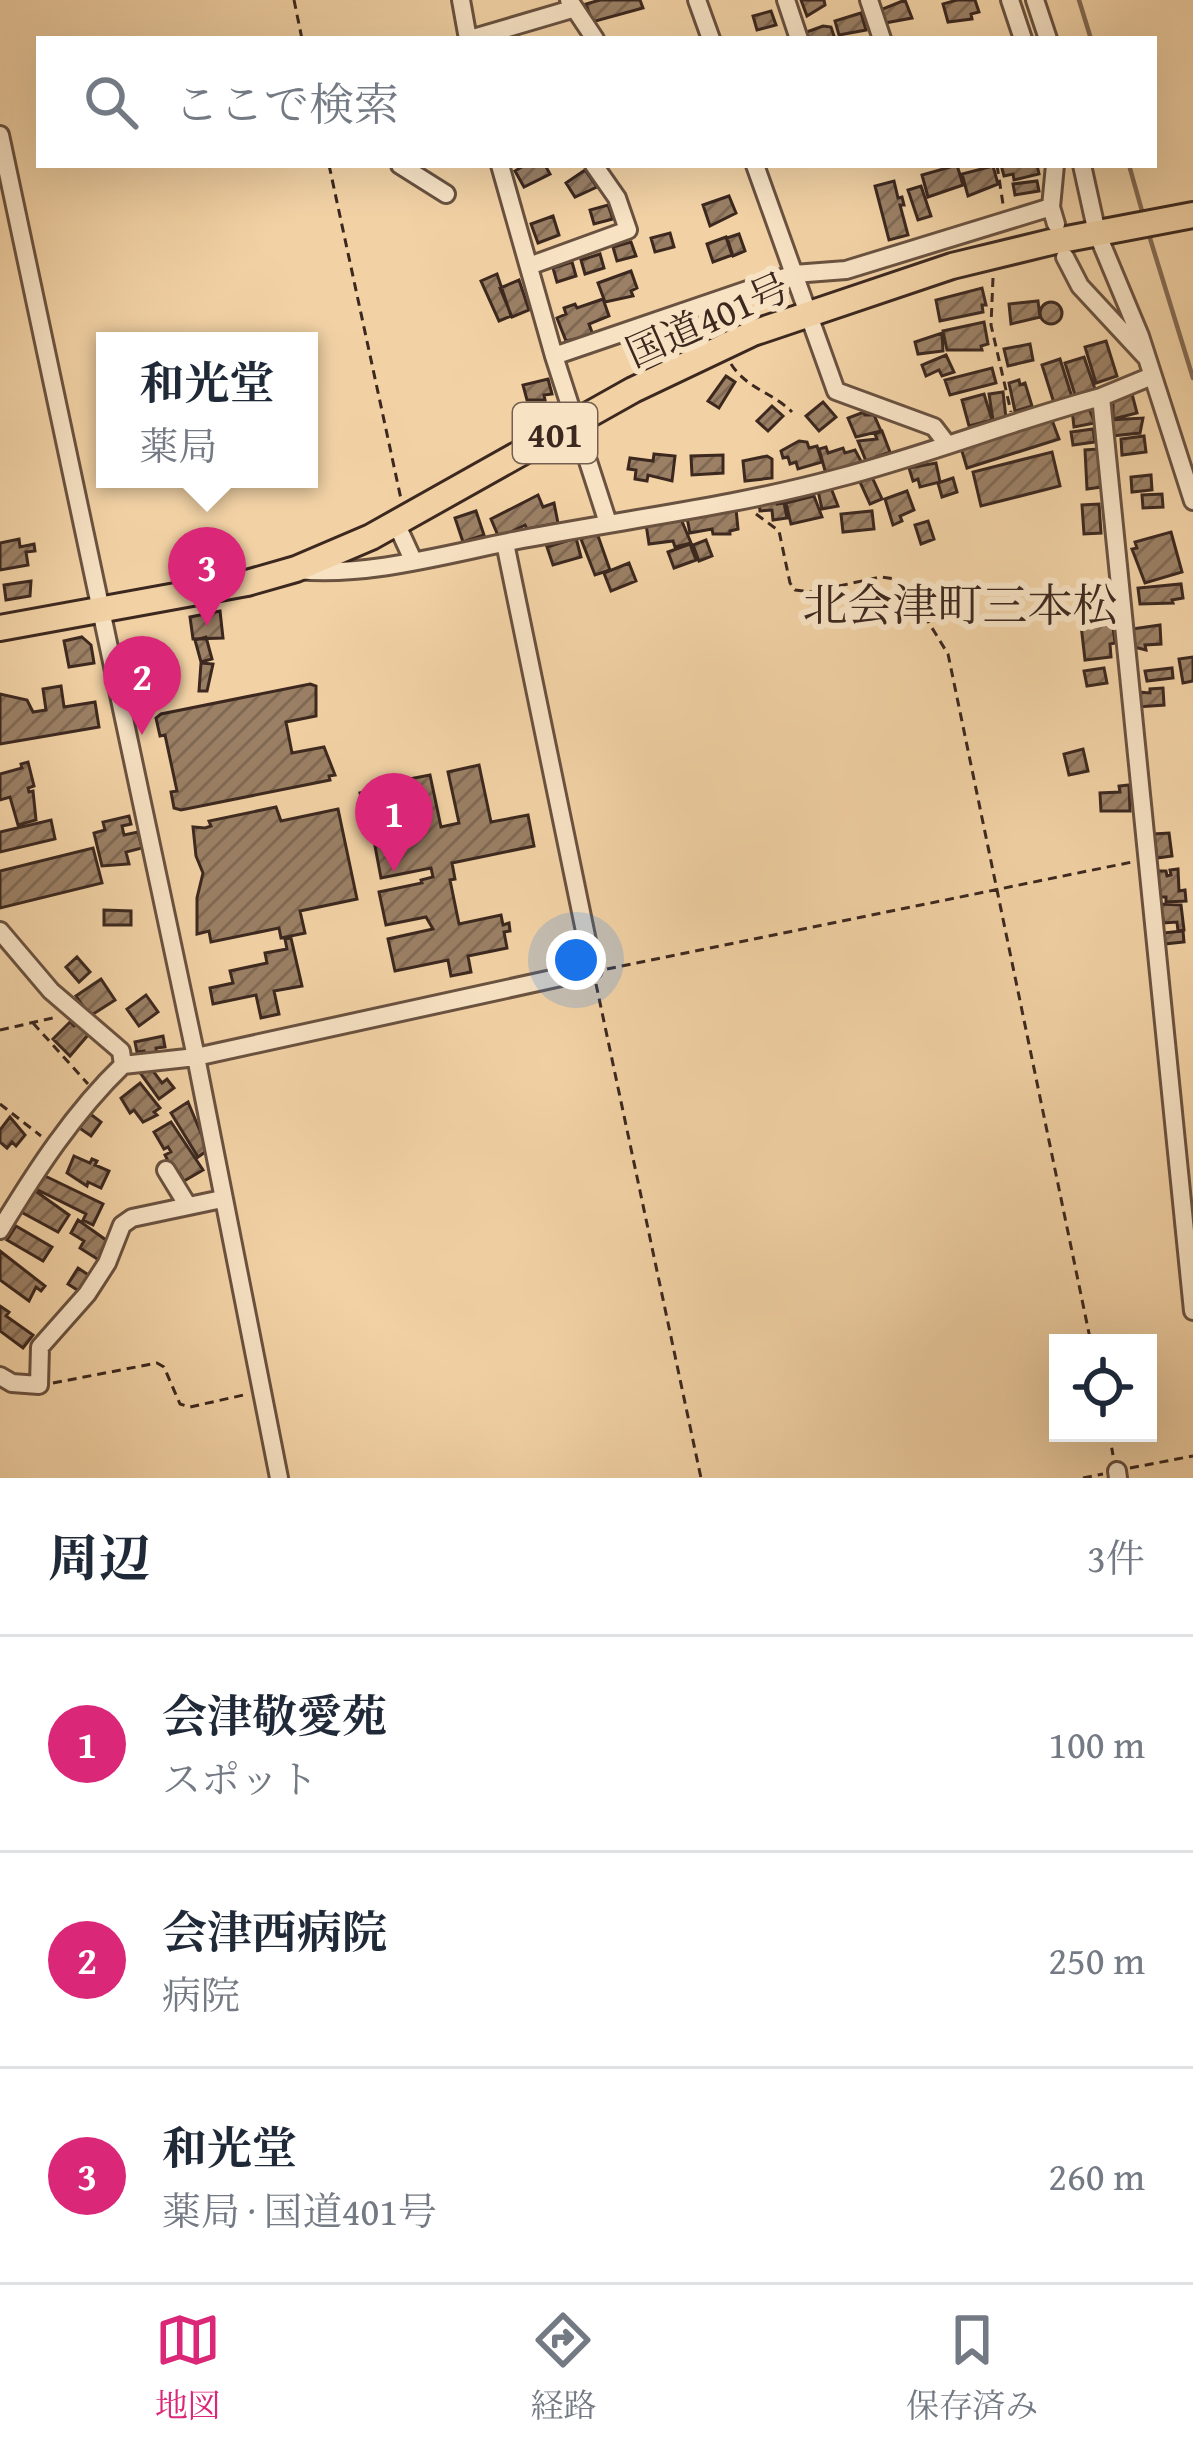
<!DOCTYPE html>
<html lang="ja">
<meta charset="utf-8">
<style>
body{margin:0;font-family:"Gentium Book Plus","Noto Serif JP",serif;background:#f6f6f7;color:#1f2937}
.controls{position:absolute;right:36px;bottom:36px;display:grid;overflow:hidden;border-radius:0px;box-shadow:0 12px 48px #0002}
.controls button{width:108px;height:108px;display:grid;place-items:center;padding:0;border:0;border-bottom:3px solid #e0e1e3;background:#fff;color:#1f2937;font:60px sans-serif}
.you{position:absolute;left:576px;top:960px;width:42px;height:42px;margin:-30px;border:9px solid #fff;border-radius:50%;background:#1a73e8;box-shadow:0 0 0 18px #1a73e833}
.badge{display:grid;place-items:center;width:78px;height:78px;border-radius:50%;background:#db2777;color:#fff;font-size:39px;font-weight:700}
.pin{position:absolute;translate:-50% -99px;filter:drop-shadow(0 3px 6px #0008)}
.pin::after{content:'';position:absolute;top:63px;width:42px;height:36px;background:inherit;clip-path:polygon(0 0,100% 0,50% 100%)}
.popup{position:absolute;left:96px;top:332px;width:222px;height:156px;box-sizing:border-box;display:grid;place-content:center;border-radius:0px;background:#fff;filter:drop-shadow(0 3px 9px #0005);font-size:39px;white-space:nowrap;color:#747a83}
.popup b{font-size:45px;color:#1f2937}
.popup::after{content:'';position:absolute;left:50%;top:100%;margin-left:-24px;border:24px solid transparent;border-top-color:#fff}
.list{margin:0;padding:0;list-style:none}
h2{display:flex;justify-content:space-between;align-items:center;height:156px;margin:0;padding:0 48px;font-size:51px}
h2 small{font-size:39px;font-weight:400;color:#747a83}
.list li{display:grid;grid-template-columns:78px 1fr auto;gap:36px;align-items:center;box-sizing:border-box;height:216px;padding:0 48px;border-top:3px solid #e0e1e3}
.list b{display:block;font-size:45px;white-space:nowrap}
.list p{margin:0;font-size:39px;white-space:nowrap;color:#747a83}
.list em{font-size:39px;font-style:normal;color:#747a83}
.icon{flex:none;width:66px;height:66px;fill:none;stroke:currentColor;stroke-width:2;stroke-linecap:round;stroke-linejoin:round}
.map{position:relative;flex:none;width:1193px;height:1478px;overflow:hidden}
.search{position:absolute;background:#fff;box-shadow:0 12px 48px #0002;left:36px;right:36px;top:36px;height:132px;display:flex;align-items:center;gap:30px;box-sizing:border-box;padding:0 42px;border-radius:0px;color:#747a83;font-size:45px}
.sheet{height:804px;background:#fff}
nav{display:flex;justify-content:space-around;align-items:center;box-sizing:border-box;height:168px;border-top:3px solid #e0e1e3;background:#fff;font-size:33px;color:#747a83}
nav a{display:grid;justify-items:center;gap:6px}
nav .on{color:#db2777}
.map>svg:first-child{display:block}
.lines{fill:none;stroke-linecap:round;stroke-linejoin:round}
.stream{stroke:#846b54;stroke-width:4.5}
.building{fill:url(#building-hatch);stroke:#3c281f;stroke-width:3}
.minor-casing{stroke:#6a5240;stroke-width:22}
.highway-casing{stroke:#3c281f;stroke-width:30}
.path{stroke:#3c281f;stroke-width:3;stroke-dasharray:9 6;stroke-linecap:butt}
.minor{stroke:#f7e2c4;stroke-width:16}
.highway{stroke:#f2d2a5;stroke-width:24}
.labels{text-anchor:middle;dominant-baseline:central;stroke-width:12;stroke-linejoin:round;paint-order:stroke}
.shield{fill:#f7e2c4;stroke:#746050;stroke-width:3}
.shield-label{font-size:36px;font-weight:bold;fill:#3c281f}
.street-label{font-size:39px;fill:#3c281f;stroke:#f7e2c4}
.quarter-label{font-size:45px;fill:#3c281f;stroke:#f7e2c4}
</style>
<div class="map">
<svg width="1193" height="1478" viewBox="0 0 1193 1478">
<defs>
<pattern id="building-hatch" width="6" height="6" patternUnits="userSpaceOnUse" patternTransform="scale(3)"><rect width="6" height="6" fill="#9b8065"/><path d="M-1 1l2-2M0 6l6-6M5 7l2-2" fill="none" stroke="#806953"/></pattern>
</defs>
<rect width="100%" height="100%" fill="#f2d2a5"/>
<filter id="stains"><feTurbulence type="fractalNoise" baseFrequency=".00167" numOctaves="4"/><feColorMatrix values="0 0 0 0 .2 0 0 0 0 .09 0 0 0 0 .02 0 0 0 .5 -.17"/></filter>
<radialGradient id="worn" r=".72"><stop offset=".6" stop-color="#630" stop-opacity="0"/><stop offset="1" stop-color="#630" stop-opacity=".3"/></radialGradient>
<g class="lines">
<path class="stream" d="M1079 0 1091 39
M1129 165 1144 218
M1149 235 1193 378"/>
</g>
<path class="building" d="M600 0H640L643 8 592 22 586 4Z
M801 0H824L825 5 807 16Z
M905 0 912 18 885 23 880 10Z
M957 0H975L979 12 971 14 972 19 948 22 943 4Z
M771 11 776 25 757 30 753 16Z
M861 13 866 30 839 35 835 21Z
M823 26 831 27 835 39H806L804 33Z
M525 165H545L550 174 524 187 515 171Z
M957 165 963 185 928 197 922 175Z
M1001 165H1037L1039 174 1014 180 1013 174 1004 176Z
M993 166 998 184 968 196 962 174Z
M585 170 597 187 575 197 566 183Z
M894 181 898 198 902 197 904 205H900L908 235 889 240 875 186Z
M1037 181 1039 191 1015 195 1013 184Z
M921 186 931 216 918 220 908 190Z
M729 196 736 213 710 226 703 205Z
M608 205 613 219 594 224 590 210Z
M553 216 559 235 538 243 531 224Z
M670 233 674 247 655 252 651 238Z
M739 234 745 251 733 256 727 238Z
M726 237 732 255 713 262 707 244Z
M631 242 636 256 617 261 613 247Z
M600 254 604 268 585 274 581 260Z
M572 262 576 276 557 282 553 268Z
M631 271 637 288 631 291 633 296 605 302 598 283Z
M497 274 511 316 499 321 481 281Z
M519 280 529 310 512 317 500 288Z
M982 288 986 305H982L983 312 940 321 936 300Z
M603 299 609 316 589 324 593 335 566 341 557 318 566 314 564 308 575 304 577 308Z
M1038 301 1040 317 1011 324 1009 304Z
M1040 313a11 11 0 1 1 22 0a11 11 0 1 1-22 0Z
M984 322 988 344 981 346 982 350H947L943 331Z
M942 333 943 351 918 354 915 342Z
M1106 341 1117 376 1096 383 1085 347Z
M1030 344 1033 360 1008 366 1004 349Z
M946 355 954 372 942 376 939 370 926 376 922 365Z
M1084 357 1095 389 1075 395 1065 363Z
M1060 359 1072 397 1054 403 1042 365Z
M992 368 996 383 950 395 945 380Z
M726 376 735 382 719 408 708 401Z
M548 379 552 394 544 395 545 400H527L523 385Z
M1019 380 1020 385 1025 383 1032 406 1015 411 1009 383Z
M1003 392 1006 418 993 420 989 394Z
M984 394 992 420 969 426 962 400Z
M1132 394 1137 413 1113 419V401Z
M823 402 836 417 819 431 806 416Z
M772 406 783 416 768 431 757 421Z
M1089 409 1095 423 1074 427 1072 410Z
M864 412 865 415H874L881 431 856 437 848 418Z
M1143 418 1140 433 1111 436 1110 420Z
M1052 420 1059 439 967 468 961 448Z
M1093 429 1095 442 1073 445 1071 432Z
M882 431 890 452 866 461 858 441 877 439 875 434Z
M1144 436 1146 452 1122 455 1121 439Z
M799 441 807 442 809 448 817 446 822 462 798 469 796 462 790 464 788 457 783 458 781 451Z
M826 447 828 453 843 448 845 453 855 450 862 463 826 474 819 449Z
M1098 449 1102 487 1087 489 1085 450Z
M1052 452 1060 486 981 506 973 472Z
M654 454 675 456 672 481 648 475 647 481 635 479 636 470 628 469 630 458 653 461Z
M723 455V473L692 475 691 456Z
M767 456 772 459V478L745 481 743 461Z
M936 463 940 482 920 487 918 479 913 481 909 468Z
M1151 475 1152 490 1132 492 1131 477Z
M872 477 882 499 870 504 860 482Z
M953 478 957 492 942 497 938 483Z
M831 488 838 506 822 509 818 491Z
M907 491 914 510 900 516 902 521 893 525 885 499Z
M1162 494 1163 507 1143 508 1142 495Z
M538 495 543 507 554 503 558 523 527 529 525 525 499 538 491 519Z
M814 496 822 517 791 524 786 503Z
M776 500 777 504 784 503 787 518 773 520 772 510 760 511 759 503Z
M1099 504 1101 533 1084 534 1082 505Z
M736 509 738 529 730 531V534H713L712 529 690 533 687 518Z
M476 511 484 535 463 542 455 518Z
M872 511 874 529 843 532 841 514Z
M681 519 691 543 675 547 673 541 649 544 646 524Z
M928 521 934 539 921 544 915 525Z
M1171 532 1182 572 1145 583 1132 549 1137 548 1135 542Z
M597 533 610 570 595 575 581 539Z
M576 538 581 557 553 565 547 547Z
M19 539 20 547 34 544 35 551 26 552 28 565 0 570V543Z
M706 540 712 556 699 561 693 545Z
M690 544 696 560 674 568 668 552Z
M629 563 636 581 611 591 604 573Z
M31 581 30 596 6 600 4 585Z
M1181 584 1183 598 1172 600 1173 603 1140 604 1138 588Z
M220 611 223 638 193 639 190 617Z
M1112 619 1115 643 1110 644 1111 657 1085 660 1081 625Z
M1160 625 1161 644 1145 645 1146 650 1134 647 1132 629Z
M82 637 91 645 94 663 69 667 64 641Z
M206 637 212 659 201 662 195 640Z
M1193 657V681L1183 683 1179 659Z
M201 663 213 664 207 691H199Z
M1104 668 1107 683 1087 686 1084 671Z
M1172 668 1173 678 1147 681 1145 671Z
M310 684 316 686V716L286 722 292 753 324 747 335 775 329 776 330 780 181 810 174 808 171 792 177 791 165 735 160 736 156 718 161 714Z
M61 686 64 707 95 702 99 727 0 744V694L27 700 33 712 46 710 43 689Z
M1163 688 1164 705 1138 707 1137 692 1150 693V689Z
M1083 749 1088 771 1069 775 1064 754Z
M28 762 34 786 28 788 29 792 33 791 36 820 18 825 10 797 0 800V774L22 768 21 764Z
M479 765 491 822 528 815 534 846 452 863 455 879 450 880 459 924 501 915 503 925 509 923 510 931 504 932 507 948 468 956 471 972 451 976 448 960 395 971 388 939 433 929 426 917 386 925 379 892 422 883 421 880 433 877 431 868 381 878 375 846 411 839 399 781 430 775 441 827 459 823 448 772Z
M1129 785 1130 811H1101L1100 793 1120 792 1119 786Z
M381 789 386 811 365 815 360 793Z
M276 807 281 821 338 809 357 899 300 911 305 933 281 938 279 928 211 942 209 931 197 934V898L203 873 196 856 193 827 205 828 211 826 209 821Z
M129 816 131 824 122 826 124 835 138 832 142 848 126 852 129 864 102 866 94 833 105 830 103 822Z
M51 820 55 839 0 852V832Z
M1169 833 1172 856 1157 858 1154 834Z
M93 848 102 883 0 908V871Z
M1178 869 1179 891 1185 890 1186 901 1166 902V897H1159L1157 871H1166L1167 876 1171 875 1170 870Z
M1160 904 1181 905 1184 930 1178 931 1177 922 1164 923Z
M104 910 131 911V925H104Z
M1183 931 1184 942 1164 944 1163 933Z
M291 938 302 986 274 991 279 1014 261 1018 256 995 213 1004 210 988 233 983 230 971 267 963 265 953 287 949 285 939Z
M77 957 90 972 79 982 66 967Z
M101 979 115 1000 90 1016 76 996Z
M146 995 158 1012 139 1026 127 1009Z
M79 1021 88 1035 70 1056 53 1039 70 1022 74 1026Z
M163 1036 165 1047 156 1048 157 1053 145 1055 144 1051 137 1052 135 1042Z
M150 1067 162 1083 167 1079 174 1088 159 1099 141 1074Z
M140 1083 160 1108 154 1112 157 1115 143 1122 134 1110 130 1113 121 1098Z
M188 1102 208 1150 198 1157 171 1113Z
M89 1113 101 1122 91 1136 78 1127Z
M10 1117 25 1135 16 1146 12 1142 7 1148 0 1142V1130Z
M171 1122 203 1170 184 1181 180 1174 176 1177 165 1155 171 1152 168 1147 164 1149 154 1132Z
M74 1156 90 1163 92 1159 97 1161 95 1165 109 1171 101 1188 88 1182 87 1186 67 1173Z
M43 1175 103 1204 93 1225 83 1220 86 1214 36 1189Z
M34 1190 69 1215 58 1232 21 1212Z
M78 1220 113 1245 102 1262 80 1248 84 1241 71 1233Z
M16 1226 52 1247 43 1261 7 1240Z
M0 1251 45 1286 41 1291 36 1287 29 1301 0 1280Z
M78 1268 93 1278 82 1293 68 1284Z
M0 1306 9 1312 6 1316 33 1335 23 1348 0 1331Z"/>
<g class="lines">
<defs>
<path id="minor" d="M461 0 468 39
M569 0 595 39
M697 0 711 39
M786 0 799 39
M869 0 882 39
M1010 0 1023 39
M1035 0 1048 39
M470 39 572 9
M0 135 196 1057 123 1065 121 1051 51 991 0 931
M400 165 446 194
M500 165 554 356 608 523
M755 165 794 274 846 270 1051 207
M1055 165 1051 207 1056 224
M1082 165 1097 233 1140 336 1193 501
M1065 257 1080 286 1145 356
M529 266 628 230 617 198 594 165
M554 356 794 274 836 391 934 427 947 444
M1101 397 1152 376
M396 523 413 560
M297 570C371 577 450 553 523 539 628 519 735 506 838 478 927 455 1012 421 1101 397L1193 1311
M166 1170 188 1206
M0 1230C35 1172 74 1112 123 1065
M0 1376 12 1383 39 1385 40 1347 87 1294 107 1263 122 1225 132 1218 222 1199
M1117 1471 1118 1478
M279 1478 196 1057 593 970 505 543"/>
<path id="highway" d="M0 628 247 583 296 569 371 537 633 390 753 333 952 266 1051 242 1193 215"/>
</defs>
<use href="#minor" class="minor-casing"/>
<use href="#highway" class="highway-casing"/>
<path class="path" d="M294 0 302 39
M329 165 401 499
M997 165 1003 204
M993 278 991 325 1011 412
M731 364C747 389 772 392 792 412
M756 514 779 531 790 583 795 590 812 592 880 577 897 579 910 592 948 654 1091 1343
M607 969 1132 862
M596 984 701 1478
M33 1023 88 1084
M0 1030 57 1017
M0 1104 41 1136
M53 1383 157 1363 164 1367 180 1404 190 1407 248 1394
M1109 1433 1113 1455
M1130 1468 1193 1456
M1083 1478 1103 1474"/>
<use href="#minor" class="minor"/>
<use href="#highway" class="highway"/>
</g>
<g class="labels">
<rect class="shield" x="513" y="403" width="84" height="60" rx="9"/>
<g class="shield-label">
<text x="555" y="433">401</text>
</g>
<g class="street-label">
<text transform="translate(707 319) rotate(-24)">国道401号</text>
</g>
<g class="quarter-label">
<text x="960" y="604">北会津町三本松</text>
</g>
</g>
<rect width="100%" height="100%" filter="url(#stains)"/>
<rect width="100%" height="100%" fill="url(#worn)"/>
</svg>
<div class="controls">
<button><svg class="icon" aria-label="locate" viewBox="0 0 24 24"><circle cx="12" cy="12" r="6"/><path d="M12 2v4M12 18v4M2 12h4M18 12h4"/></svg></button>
</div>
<div class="you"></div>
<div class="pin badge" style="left:394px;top:872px">1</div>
<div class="pin badge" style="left:142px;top:735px">2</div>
<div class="pin badge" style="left:207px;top:626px">3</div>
<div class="popup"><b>和光堂</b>薬局</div>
<div class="search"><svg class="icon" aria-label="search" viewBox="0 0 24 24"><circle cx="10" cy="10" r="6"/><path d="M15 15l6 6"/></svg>ここで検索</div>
</div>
<section class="sheet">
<h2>周辺<small>3件</small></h2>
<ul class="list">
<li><span class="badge">1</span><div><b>会津敬愛苑</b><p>スポット</p></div><em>100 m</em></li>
<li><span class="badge">2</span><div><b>会津西病院</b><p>病院</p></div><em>250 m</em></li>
<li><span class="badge">3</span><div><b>和光堂</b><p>薬局 · 国道401号</p></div><em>260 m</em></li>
</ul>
</section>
<nav>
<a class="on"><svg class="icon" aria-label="map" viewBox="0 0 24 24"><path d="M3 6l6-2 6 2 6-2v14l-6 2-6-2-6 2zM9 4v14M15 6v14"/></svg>地図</a>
<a><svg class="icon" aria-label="directions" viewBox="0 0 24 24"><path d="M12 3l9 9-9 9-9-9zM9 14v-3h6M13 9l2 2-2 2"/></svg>経路</a>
<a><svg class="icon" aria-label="saved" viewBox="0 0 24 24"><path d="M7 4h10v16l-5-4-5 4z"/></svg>保存済み</a>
</nav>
